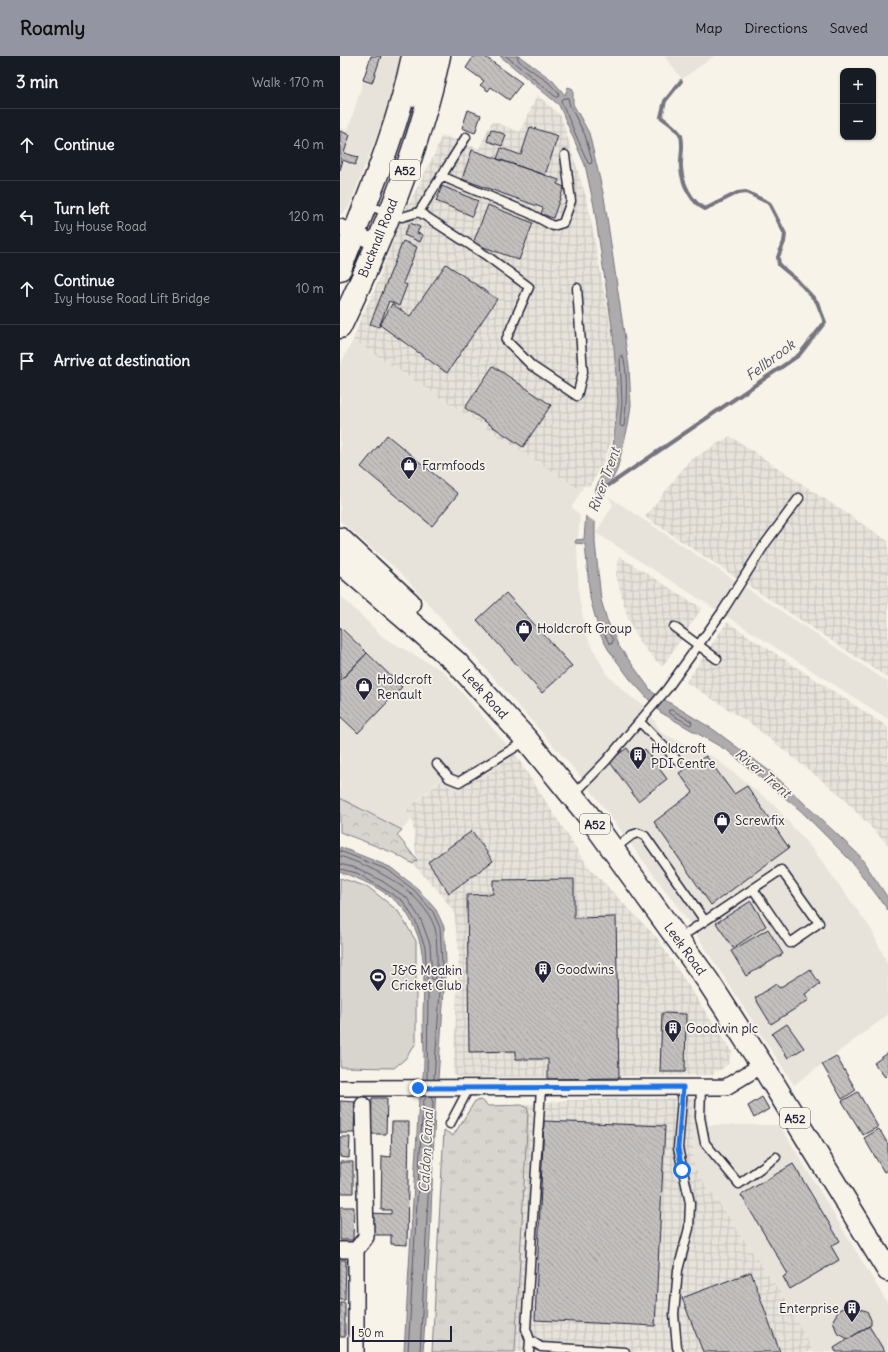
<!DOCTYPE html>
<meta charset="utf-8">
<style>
body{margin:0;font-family:Delius,sans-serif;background:#242831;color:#f1f3f6}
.controls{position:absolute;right:12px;top:12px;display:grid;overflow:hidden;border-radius:8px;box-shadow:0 1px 3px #0004}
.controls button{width:36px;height:36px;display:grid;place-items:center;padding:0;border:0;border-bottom:1px solid #363941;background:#171b24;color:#f1f3f6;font:20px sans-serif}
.scale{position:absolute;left:12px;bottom:10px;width:100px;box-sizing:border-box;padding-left:4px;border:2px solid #22223b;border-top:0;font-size:11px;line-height:14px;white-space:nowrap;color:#22223b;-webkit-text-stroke:3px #f7f3e8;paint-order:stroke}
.stop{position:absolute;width:12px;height:12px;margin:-9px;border:3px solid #1a73e8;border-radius:50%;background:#fff}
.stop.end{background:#1a73e8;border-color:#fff;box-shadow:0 1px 4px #0008}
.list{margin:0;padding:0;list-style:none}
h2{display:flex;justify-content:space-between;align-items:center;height:52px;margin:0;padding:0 16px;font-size:17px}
h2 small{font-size:13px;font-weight:400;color:#9ea1a6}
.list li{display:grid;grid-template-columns:26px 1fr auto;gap:12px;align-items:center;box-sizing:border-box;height:72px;padding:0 16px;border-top:1px solid #363941}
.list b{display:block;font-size:15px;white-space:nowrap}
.list p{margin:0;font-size:13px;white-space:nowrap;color:#9ea1a6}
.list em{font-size:13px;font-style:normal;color:#9ea1a6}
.icon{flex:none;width:22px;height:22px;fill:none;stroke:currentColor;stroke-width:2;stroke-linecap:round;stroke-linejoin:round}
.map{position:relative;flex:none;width:548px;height:1296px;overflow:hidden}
header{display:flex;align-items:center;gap:24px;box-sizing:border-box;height:56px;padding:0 20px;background:#9495a2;color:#111}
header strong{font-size:19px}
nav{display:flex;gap:22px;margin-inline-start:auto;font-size:14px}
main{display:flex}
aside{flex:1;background:#171b24}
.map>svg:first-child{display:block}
.built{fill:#e7e3db}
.industrial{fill:url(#industrial-grid)}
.grass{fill:url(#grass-tufts);stroke:#7d7c85}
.forest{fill:url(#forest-crowns);stroke:#7d7c85}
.pitch{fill:#d8d5cf;stroke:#7d7c85}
.water{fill:#aeabad;stroke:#76747f}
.pier{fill:#f7f3e8}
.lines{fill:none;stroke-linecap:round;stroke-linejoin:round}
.shore{stroke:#5a5969;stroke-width:1}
.stream{stroke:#76747f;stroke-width:4}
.building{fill:url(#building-back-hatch);stroke:#22223b}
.service-casing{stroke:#22223b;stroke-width:11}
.minor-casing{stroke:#22223b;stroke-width:18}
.primary-casing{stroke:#22223b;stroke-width:25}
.trunk-casing{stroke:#22223b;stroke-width:25}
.service{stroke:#f7f3e8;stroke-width:8}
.minor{stroke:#f7f3e8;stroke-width:15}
.primary{stroke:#f7f3e8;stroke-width:22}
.trunk{stroke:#f7f3e8;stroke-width:22}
.route{stroke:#1a73e8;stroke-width:5}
.labels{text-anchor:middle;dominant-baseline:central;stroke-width:3.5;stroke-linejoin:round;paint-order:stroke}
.shield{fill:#f7f3e8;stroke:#62616f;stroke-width:1}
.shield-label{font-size:12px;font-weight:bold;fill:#22223b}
.street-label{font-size:13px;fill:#22223b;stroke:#f7f3e8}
.poi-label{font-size:13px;fill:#22223b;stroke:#f7f3e8;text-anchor:start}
.water-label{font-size:14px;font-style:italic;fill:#535263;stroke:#f7f3e8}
</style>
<header>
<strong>Roamly</strong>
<nav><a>Map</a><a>Directions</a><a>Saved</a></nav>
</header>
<main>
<aside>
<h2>3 min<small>Walk · 170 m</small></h2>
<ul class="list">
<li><svg class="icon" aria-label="ahead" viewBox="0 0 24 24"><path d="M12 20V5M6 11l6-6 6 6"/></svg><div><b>Continue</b></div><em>40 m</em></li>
<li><svg class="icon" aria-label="left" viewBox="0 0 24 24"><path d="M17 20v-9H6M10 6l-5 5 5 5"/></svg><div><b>Turn left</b><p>Ivy House Road</p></div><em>120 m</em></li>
<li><svg class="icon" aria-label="ahead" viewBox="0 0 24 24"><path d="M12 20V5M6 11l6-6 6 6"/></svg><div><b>Continue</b><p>Ivy House Road Lift Bridge</p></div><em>10 m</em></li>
<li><svg class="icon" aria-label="arrive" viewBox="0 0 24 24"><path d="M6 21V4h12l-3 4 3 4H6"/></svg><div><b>Arrive at destination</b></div></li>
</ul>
</aside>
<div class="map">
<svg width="548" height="1296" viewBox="0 0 548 1296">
<defs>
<pattern id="industrial-grid" width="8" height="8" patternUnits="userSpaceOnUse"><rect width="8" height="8" fill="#e7e3db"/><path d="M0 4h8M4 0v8" fill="none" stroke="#c6c2bd"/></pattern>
<pattern id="grass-tufts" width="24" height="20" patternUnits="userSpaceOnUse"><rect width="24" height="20" fill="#d8d5cf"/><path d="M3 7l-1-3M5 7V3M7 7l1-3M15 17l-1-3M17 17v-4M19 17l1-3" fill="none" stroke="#b9b7b3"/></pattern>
<pattern id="forest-crowns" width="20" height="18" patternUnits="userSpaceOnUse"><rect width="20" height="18" fill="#d8d5cf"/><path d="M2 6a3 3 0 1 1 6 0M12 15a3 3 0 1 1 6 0" fill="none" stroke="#b9b7b3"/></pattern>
<pattern id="building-back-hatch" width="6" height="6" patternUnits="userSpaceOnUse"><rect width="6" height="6" fill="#c2bfbd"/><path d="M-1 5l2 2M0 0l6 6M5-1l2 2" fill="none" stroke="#a6a4a3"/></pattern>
</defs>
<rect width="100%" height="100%" fill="#f7f3e8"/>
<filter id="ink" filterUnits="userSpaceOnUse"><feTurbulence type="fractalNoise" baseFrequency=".025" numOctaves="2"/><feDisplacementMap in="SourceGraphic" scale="8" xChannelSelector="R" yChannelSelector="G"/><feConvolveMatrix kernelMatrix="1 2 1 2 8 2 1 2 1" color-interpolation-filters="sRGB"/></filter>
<g filter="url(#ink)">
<path class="built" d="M31 0H61L49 48 9 151 0 159V72L8 74Z
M324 0H374L342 23Z
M13 284 240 434 245 427 251 430H244L232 451 240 460 237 491 239 541 247 581 267 619 292 642 304 649 322 677 375 702 432 747 475 796 531 873 548 909V959L454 1029 345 861 241 721 62 518 0 465V309Z
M268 440 548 626V663L256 477 273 449Z
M0 539 43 581 103 615 175 698 146 720 135 723 113 736 102 723 66 754 72 763 62 774 0 742Z
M352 1042H367L368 1069H440L548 1248V1296H474L443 1240 354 1111Z"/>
<path class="industrial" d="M197 39 221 60 248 148 275 295 279 347 271 386 261 413 251 427V430L245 427 240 434 13 284 20 264 35 233 62 161 94 99 102 79 139 93 152 65 180 76Z
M390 380 548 485V622L305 461 349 405Z
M279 500 362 552 322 611 300 587 288 563 276 519Z
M387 566 548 671V789L500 739 411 668 346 626Z
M175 698 247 809 317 882 392 996 388 1008 382 1013 374 1016V1019L120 1021 113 1019 119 897 114 857 101 838 73 808 77 804 72 763 66 754 103 723 113 736 135 723 146 720Z
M352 1042 354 1111 443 1240 474 1296H175L188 1055 187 1052 182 1049 228 1044Z"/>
<path class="grass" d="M142 1044 148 1050 182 1049 187 1052 188 1055 175 1296H92L104 1074 113 1080 135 1045Z"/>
<path class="forest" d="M0 742 62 774 57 779 77 804 73 808 54 797 0 776Z"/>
<path class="pitch" d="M0 822 28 831 58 855 76 885V987L65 1003 54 1012 0 1011Z"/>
<path class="water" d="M160 0H179L212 24 225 39 228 31 233 33V48L249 77 264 141 289 311 291 349 288 370 277 414 261 445 255 468V487L259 524 261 544 267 564 278 589 312 636 374 674 432 717 519 799 548 842V854L511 805 461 755 388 695 320 656 290 623 268 593 260 578 250 542 245 488 235 487 236 484 244 483 246 457 273 391 278 346 273 278 254 150 245 109 219 49Z
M0 791 50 811 77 832 96 854 104 871 106 905 98 1023 96 1027 90 1183 83 1296H64L79 1043 83 1040 85 1027 82 1026C86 1007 83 984 83 965 83 942 86 913 81 891 79 879 68 855 59 848 43 833 21 823 0 816Z"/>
<path class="pier" d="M252 435 264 443 257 467 244 459Z"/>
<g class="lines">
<path class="shore" d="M166 0 216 41H218L219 38 209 27 179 5 177 0
M228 42 230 50 245 79 252 105 251 108 248 107 221 45 222 43Z
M282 299C289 310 286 355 284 370L282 371 280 369 282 346 280 301Z
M264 571 266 572 273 584 272 588 269 587 264 577Z
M329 654H332L351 665 352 668 350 669 329 657Z
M0 795 48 814 74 834 93 856 100 872 102 906 94 1023
M0 800C35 812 82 834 95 872 97 878 96 887 97 894 97 903 98 915 95 924L92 923 90 888 81 864 67 842 42 825 19 813 0 808
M0 813 17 817 63 845 76 866 85 891 88 936 87 1023
M68 1296 83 1046 87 1040
M80 1296 93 1047 91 1040"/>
<path class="stream" d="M266 431 459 299 485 266 477 246 457 224 439 209 438 201 444 186 445 178 429 147 406 136 397 137 365 153C351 146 342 127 341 112 340 101 344 91 341 80 338 72 328 67 321 61L325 45 341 25"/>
</g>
<path class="building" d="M31 0H41L32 27 23 24Z
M134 0H144L182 27 169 44 151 31 148 35 140 29 144 25 126 12Z
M128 54 141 59 135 77 122 72Z
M190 71 218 80 205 119 157 103 161 92 181 99Z
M151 73 166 79 162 90 147 85Z
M0 75 10 79 4 97 18 101 15 109 3 104 0 114Z
M132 94 219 124 217 128 224 131 213 162 201 158 203 152 122 123Z
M102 130 138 145 132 160 96 145Z
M148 149 193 167 179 204 133 187Z
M70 167 80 171 77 177 83 179 80 186 64 179Z
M63 185 77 191 63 227 67 229 59 250 49 245 39 271 30 268Z
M106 208 157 243 107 317 40 269 52 248 70 260Z
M153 310 211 349 183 391 125 352Z
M47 379 118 438 92 470 21 411Z
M166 537 232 610 202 637 137 564Z
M0 571 27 597 0 625Z
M27 597 62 631 18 677 0 660V625Z
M287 692 294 702 305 693 327 723 298 745 269 705Z
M366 700 394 738 407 730 449 792 371 849 314 766 353 736 339 717Z
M132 775 153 805 109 837 88 806Z
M234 823V862L276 861 279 1022 208 1023V1003H176V995L129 996 127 839 153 838V824Z
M411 845 426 870 393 892 376 867Z
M428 873 443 898 406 920 391 895Z
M470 913 480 928 465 938 469 944 431 968 415 942 436 928 439 932Z
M322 957 346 958 345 1016H320Z
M447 968 464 992 448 1002 432 978Z
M548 997V1018L545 1021 534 1007Z
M496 1000 516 1034 502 1043 482 1008Z
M518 1036 538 1071 523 1079 502 1045Z
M422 1041 429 1053 414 1062 408 1050Z
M32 1042H47L46 1078H31Z
M0 1045 15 1046 14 1077H0Z
M204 1065 325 1070 315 1270 195 1264Z
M52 1066H69L67 1189 51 1188V1179H28L29 1157 51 1158V1154H41L42 1100 51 1101Z
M539 1073 548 1088V1114L544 1116 524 1082Z
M0 1081H10L9 1102 0 1101Z
M0 1106H13V1137H0Z
M453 1108 500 1185 491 1190 499 1204 450 1233 443 1221 448 1218 401 1139Z
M0 1151H14L13 1184H0Z
M0 1204H6L5 1243H0Z
M411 1216 440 1296H363L342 1242Z
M0 1246H5V1281H0Z
M507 1250 527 1255 531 1264V1269L508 1283 497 1277 493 1264 499 1254Z
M529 1270 545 1296H496L494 1292Z"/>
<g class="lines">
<defs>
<path id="service" d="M101 120 189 157 213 170 223 167 231 145 225 99
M26 149 62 161 79 156 147 200 189 231 166 284 192 310 237 340 243 316 237 232
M79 156 126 81
M334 571 377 603
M300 666 337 704
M97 708 109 722 119 726 187 684
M233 739 266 705 327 633 382 556 425 488 459 442
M274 793 292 779 298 777 305 780 365 865
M338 883 441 814 479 867 450 887 413 833
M361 1031 360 1061 365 1087 399 1128 436 1101
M201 1032 186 1273 190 1284 201 1291 285 1296
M110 1068 129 1032
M189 1296 190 1284
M339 1296 337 1291 334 1258 338 1214 349 1172 350 1147 338 1092 343 1031"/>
<path id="minor" d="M0 171 38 188
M0 1032 386 1031 422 1009
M0 1194H16
M16 1194 26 1181 23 1049
M16 1296V1194"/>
<path id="primary" d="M73 39 84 0"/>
<path id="trunk" d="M0 213C27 144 58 73 73 0
M0 271C41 184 79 94 99 0
M0 483 69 547
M0 506 116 606 187 684 248 759 368 925 422 1009 548 1214"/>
</defs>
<use href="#service" class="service-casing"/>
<use href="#minor" class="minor-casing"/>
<use href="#primary" class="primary-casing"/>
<use href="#trunk" class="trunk-casing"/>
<use href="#service" class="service"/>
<use href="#minor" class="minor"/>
<use href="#primary" class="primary"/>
<use href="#trunk" class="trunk"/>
</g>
</g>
<g class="lines" filter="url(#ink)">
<path class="route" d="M78 1032 343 1031 338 1092 342 1114"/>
</g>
<defs>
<symbol id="shop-pin" viewBox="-11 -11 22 30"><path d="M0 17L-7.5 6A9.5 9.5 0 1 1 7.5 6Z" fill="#22223b" stroke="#f7f3e8"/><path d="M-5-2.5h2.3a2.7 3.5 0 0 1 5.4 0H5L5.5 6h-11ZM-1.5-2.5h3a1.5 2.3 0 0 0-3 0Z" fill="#fff"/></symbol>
<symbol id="building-pin" viewBox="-11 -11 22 30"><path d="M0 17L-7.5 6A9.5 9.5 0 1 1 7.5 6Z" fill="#22223b" stroke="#f7f3e8"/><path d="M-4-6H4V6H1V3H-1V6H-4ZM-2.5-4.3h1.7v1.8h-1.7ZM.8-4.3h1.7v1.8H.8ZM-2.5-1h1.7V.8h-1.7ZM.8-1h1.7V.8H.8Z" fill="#fff"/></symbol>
<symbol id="stadium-pin" viewBox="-11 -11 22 30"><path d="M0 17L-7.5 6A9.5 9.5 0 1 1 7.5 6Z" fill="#22223b" stroke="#f7f3e8"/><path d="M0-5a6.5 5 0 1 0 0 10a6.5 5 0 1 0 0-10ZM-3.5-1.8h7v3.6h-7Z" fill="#fff"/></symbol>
</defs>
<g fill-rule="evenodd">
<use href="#shop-pin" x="59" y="399" width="20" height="27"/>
<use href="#shop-pin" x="174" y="562" width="20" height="27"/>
<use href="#shop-pin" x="14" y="620" width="20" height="27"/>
<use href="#building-pin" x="288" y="689" width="20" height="27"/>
<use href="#shop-pin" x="372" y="754" width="20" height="27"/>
<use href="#building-pin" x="193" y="903" width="20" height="27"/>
<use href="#stadium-pin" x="28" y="911" width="20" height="27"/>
<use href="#building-pin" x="323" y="962" width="20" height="27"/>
<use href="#building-pin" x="502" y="1242" width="20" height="27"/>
</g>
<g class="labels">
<g class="shield">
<rect x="50" y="104" width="30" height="20" rx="3"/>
<rect x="240" y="758" width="30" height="20" rx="3"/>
<rect x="440" y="1052" width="30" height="20" rx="3"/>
</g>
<g class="shield-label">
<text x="65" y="114">A52</text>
<text x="255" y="768">A52</text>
<text x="455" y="1062">A52</text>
</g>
<g class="street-label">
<text transform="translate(38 182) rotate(-68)">Bucknall Road</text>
<text transform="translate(145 638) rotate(48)">Leek Road</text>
<text transform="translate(345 893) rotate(54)">Leek Road</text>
</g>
<g class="poi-label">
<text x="82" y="409">Farmfoods</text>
<text x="197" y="572">Holdcroft Group</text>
<text x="37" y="623">Holdcroft<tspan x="37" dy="15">Renault</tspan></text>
<text x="311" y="692">Holdcroft<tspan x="311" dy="15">PDI Centre</tspan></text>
<text x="395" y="764">Screwfix</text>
<text x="216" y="913">Goodwins</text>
<text x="51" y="914">J&amp;G Meakin<tspan x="51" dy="15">Cricket Club</tspan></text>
<text x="346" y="972">Goodwin plc</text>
<text x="499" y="1252" text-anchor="end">Enterprise</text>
</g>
<g class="water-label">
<text transform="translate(430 304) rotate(-37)">Fellbrook</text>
<text transform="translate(264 424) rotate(-70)">River Trent</text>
<text transform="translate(423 717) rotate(40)">River Trent</text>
<text transform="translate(86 1095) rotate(-87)">Caldon Canal</text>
</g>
</g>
</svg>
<div class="controls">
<button>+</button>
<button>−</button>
</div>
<div class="scale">50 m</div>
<div class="stop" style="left:342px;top:1114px"></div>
<div class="stop end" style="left:78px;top:1032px"></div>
</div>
</main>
